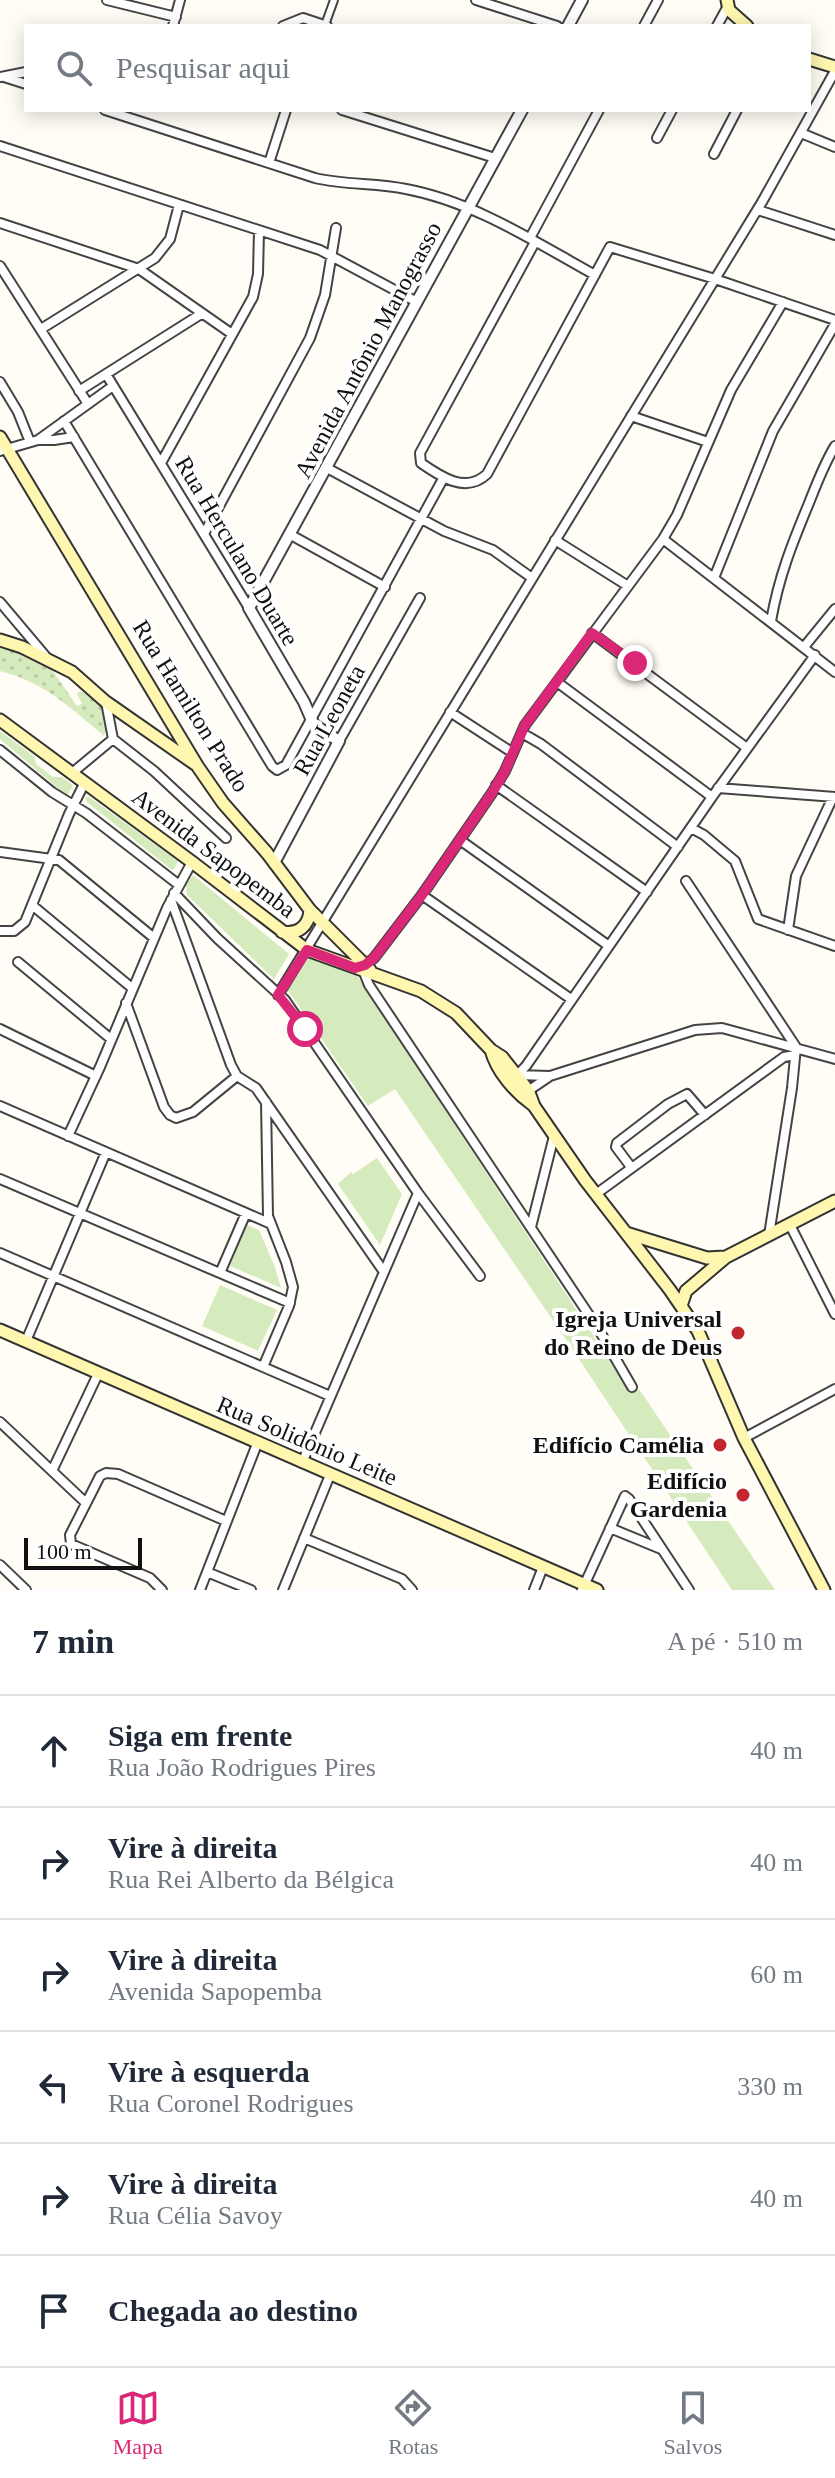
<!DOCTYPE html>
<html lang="pt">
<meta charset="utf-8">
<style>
body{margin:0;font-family:Georgia,serif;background:#f6f6f7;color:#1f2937}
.scale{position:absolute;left:24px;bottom:20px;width:118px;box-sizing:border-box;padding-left:8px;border:4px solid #111;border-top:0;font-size:22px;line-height:28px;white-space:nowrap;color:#111;-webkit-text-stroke:6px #fff;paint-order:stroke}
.stop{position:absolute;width:24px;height:24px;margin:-18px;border:6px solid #db2777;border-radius:50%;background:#fff}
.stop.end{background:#db2777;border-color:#fff;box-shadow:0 2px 8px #0008}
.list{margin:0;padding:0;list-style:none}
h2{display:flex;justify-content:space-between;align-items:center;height:104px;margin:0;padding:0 32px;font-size:34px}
h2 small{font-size:26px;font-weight:400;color:#747a83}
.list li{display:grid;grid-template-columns:52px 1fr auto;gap:24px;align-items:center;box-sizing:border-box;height:112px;padding:0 32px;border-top:2px solid #e0e1e3}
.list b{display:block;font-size:30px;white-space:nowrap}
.list p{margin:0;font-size:26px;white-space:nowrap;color:#747a83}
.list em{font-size:26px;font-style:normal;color:#747a83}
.icon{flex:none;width:44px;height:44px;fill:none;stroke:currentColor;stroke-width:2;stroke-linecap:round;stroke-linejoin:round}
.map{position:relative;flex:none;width:835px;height:1590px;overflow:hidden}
.search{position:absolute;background:#fff;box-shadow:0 4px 20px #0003;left:24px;right:24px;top:24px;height:88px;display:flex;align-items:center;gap:20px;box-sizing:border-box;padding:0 28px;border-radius:0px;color:#747a83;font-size:30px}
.sheet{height:776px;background:#fff}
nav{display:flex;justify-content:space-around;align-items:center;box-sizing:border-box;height:112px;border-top:2px solid #e0e1e3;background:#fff;font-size:22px;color:#747a83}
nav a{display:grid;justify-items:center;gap:4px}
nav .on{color:#db2777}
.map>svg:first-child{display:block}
.grass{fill:url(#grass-dots)}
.park{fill:#d5ebbd}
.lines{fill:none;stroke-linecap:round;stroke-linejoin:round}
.pedestrian-casing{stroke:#444;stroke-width:10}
.minor-casing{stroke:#444;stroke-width:12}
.tertiary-casing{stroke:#444;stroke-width:14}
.secondary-casing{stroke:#333;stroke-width:15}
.pedestrian{stroke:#fff;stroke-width:6}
.minor{stroke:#fff;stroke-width:8}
.tertiary{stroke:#fff;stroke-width:10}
.secondary{stroke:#fff6b0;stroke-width:11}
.route{stroke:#db2777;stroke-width:10}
.poi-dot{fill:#c4262e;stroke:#fff;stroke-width:3}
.labels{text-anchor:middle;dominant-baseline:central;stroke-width:8;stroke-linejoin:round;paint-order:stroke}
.street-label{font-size:24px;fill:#111;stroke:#fff}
.poi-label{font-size:24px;font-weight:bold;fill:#111;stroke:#fff;text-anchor:end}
</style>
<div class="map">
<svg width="835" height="1590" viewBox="0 0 835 1590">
<defs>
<pattern id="grass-dots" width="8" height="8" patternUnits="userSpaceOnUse" patternTransform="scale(2)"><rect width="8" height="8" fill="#d5ebbd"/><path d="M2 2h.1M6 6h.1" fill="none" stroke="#b6c8a1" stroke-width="1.8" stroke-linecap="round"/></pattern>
</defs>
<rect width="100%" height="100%" fill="#fffdf5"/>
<path class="grass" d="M0 644 48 664 77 706 82 704 77 694 80 691 101 703 106 729 104 736C69 707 46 683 0 671Z"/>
<path class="park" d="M0 731 34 756 36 764 53 777H62L73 785 67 796 0 739Z
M88 796 178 861 174 869 172 870 88 803 85 799Z
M193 875 289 954 274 979 187 895 186 885Z
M314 957 354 971 631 1393 639 1389 775 1590H732L565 1338 395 1089 368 1106 287 989 307 959Z
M377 1158 402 1194 380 1245 338 1184 351 1172 353 1174Z
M247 1225 259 1230 275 1267 281 1288 230 1266Z
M220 1285 277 1310 258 1351 202 1326Z"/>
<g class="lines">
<defs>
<path id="pedestrian" d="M325 25 334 0"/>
<path id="minor" d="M107 0 176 17
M476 0 557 26
M173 26 180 0
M283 26 303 18 327 26
M644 26 658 0
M717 26 728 6
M0 77 26 72
M4 77 26 84
M105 110 315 178C345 185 376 183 406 189 475 202 535 242 595 275
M342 110 495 158
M801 133 835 147
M657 138 672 110
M0 146 320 250 417 302
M714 154 737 110
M269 163 286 110
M758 210 835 235
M0 223 139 269 232 334
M530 238 599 110
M535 242 420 453 421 463C441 477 466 494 487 474L610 247 715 279 835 320
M0 266 88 404
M41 329 155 258 170 239 179 205
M106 374 249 608
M0 382 18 412 30 442
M79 391 201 314
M631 416 708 442
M64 421 272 766 277 770 286 765 444 477
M39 440H54L74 437
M0 451 38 440 113 386
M161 463 253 297 258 274 259 231
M327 468 444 531 493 550 532 578
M204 534 310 338 325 295 336 228
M291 535 385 587
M663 539 835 672
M555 540 628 586
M714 578 773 431 835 324
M0 602 48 659
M771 621C779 576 792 544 809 503 817 483 824 464 835 446
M592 633 747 748
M804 647 835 609
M557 682 712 797
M106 702 113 739
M450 712 513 753
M522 733 541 744 678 847
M113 739 154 771 226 838
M339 741 420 598
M0 750 52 792 86 813 179 885
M72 773 113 739
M496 785 647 892
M718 788 835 797
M691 828 704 835 735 861 758 919 835 946
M460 840 609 946
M0 852 59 860 154 938
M686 881 796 1047 792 1088 769 1235
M174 893 217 938 285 1000 418 1193 480 1276
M422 895 571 999
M171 900 231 1065 237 1076 256 1088 384 1272
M32 905 132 988
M788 930 796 876 833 797
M0 931H14L25 922 69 814 85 782
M18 962 111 1039
M365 965 374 958 422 895 492 793 505 771 525 725 663 539 677 515 731 390 783 302
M363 970 369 985 599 1330 632 1387
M278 995 762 202 835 71
M126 1003 164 1107 170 1115 176 1118 193 1112 237 1076
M0 1029 96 1076
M517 1075 550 1076
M514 1078 526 1066 712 797 815 655
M525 1093 550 1076 695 1030 722 1028 835 1059
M0 1106 269 1223
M68 1136 100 1067 167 908 192 862
M631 1167 616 1147 617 1143 668 1104 687 1094 705 1115
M0 1179 290 1303
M596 1194 784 1057 795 1055
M790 1225 835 1314
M531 1227 554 1136
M0 1253 330 1396
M220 1273 246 1213
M26 1341 106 1152
M263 1367 289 1306 293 1287 286 1262 268 1216 266 1102
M0 1422 86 1503
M744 1438 835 1389
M302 1463 418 1193
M52 1471 98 1374
M610 1528 661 1549
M304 1538 402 1579 412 1590
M0 1565 26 1590
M207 1572 251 1590
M162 1590 150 1578 71 1544 70 1535 100 1476 106 1473 118 1474 226 1521
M200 1590 257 1444
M283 1590 330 1475
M534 1590 543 1567
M582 1590 625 1496 629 1499 689 1590"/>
<path id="tertiary" d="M568 26 582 0
M274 863 339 741 314 725 304 702 249 608 522 110"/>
<path id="secondary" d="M727 0 729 10 747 26
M809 59 835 67
M0 437 198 767 223 803 267 853 310 910 370 970
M0 640 22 647 72 672 106 702 195 764
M0 720 192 862 307 950 421 991 456 1013 491 1050 502 1057 528 1090 534 1106 585 1180 670 1290 698 1331 744 1438 824 1590
M282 932C298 935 309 926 310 910
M491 1050C497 1072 515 1092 533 1105
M626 1233 707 1258 725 1257
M681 1306 686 1291 726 1257 835 1201
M0 1330 597 1590"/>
</defs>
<use href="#pedestrian" class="pedestrian-casing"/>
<use href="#minor" class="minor-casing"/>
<use href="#tertiary" class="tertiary-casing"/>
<use href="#secondary" class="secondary-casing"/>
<use href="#pedestrian" class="pedestrian"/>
<use href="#minor" class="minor"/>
<use href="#tertiary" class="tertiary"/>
<use href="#secondary" class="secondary"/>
</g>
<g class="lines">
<path class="route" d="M305 1029 278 995 307 950 355 968 365 965 374 958 422 895 492 793 505 771 525 725 592 633 635 663"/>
</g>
<g class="poi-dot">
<circle cx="738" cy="1333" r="8"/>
<circle cx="720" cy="1445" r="8"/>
<circle cx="743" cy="1495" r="8"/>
</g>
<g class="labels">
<g class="street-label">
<text transform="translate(368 350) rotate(-62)">Avenida Antônio Manograsso</text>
<text transform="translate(237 551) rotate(59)">Rua Herculano Duarte</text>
<text transform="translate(191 706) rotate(58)">Rua Hamilton Prado</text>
<text transform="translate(329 720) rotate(-61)">Rua Leoneta</text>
<text transform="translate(214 853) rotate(37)">Avenida Sapopemba</text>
<text transform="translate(307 1441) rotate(23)">Rua Solidônio Leite</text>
</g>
<g class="poi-label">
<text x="722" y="1319">Igreja Universal<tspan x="722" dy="28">do Reino de Deus</tspan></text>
<text x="704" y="1445">Edifício Camélia</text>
<text x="727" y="1481">Edifício<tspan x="727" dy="28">Gardenia</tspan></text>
</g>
</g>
</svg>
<div class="scale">100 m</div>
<div class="stop" style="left:305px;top:1029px"></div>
<div class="stop end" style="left:635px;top:663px"></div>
<div class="search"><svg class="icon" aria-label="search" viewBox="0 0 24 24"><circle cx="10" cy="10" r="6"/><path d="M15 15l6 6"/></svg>Pesquisar aqui</div>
</div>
<section class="sheet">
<h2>7 min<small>A pé · 510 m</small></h2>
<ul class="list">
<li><svg class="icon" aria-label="ahead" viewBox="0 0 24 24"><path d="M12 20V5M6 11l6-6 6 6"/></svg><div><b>Siga em frente</b><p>Rua João Rodrigues Pires</p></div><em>40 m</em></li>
<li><svg class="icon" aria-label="right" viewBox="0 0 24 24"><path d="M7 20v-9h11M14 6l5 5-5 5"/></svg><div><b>Vire à direita</b><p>Rua Rei Alberto da Bélgica</p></div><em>40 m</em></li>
<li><svg class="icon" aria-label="right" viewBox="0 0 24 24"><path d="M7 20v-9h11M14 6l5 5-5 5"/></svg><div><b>Vire à direita</b><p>Avenida Sapopemba</p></div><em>60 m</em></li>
<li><svg class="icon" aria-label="left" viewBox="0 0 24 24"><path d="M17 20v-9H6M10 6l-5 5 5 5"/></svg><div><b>Vire à esquerda</b><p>Rua Coronel Rodrigues</p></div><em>330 m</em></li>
<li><svg class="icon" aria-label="right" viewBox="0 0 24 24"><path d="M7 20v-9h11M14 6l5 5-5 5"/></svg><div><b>Vire à direita</b><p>Rua Célia Savoy</p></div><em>40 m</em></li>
<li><svg class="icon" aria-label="arrive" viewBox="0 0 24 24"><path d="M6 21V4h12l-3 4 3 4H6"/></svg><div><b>Chegada ao destino</b></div></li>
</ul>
</section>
<nav>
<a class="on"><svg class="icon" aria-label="map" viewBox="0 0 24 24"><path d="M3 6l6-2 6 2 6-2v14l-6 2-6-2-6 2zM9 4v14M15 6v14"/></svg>Mapa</a>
<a><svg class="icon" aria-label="directions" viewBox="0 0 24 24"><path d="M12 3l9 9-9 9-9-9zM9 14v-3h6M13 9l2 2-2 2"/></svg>Rotas</a>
<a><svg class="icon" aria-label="saved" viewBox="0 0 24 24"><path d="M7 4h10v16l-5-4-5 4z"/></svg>Salvos</a>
</nav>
